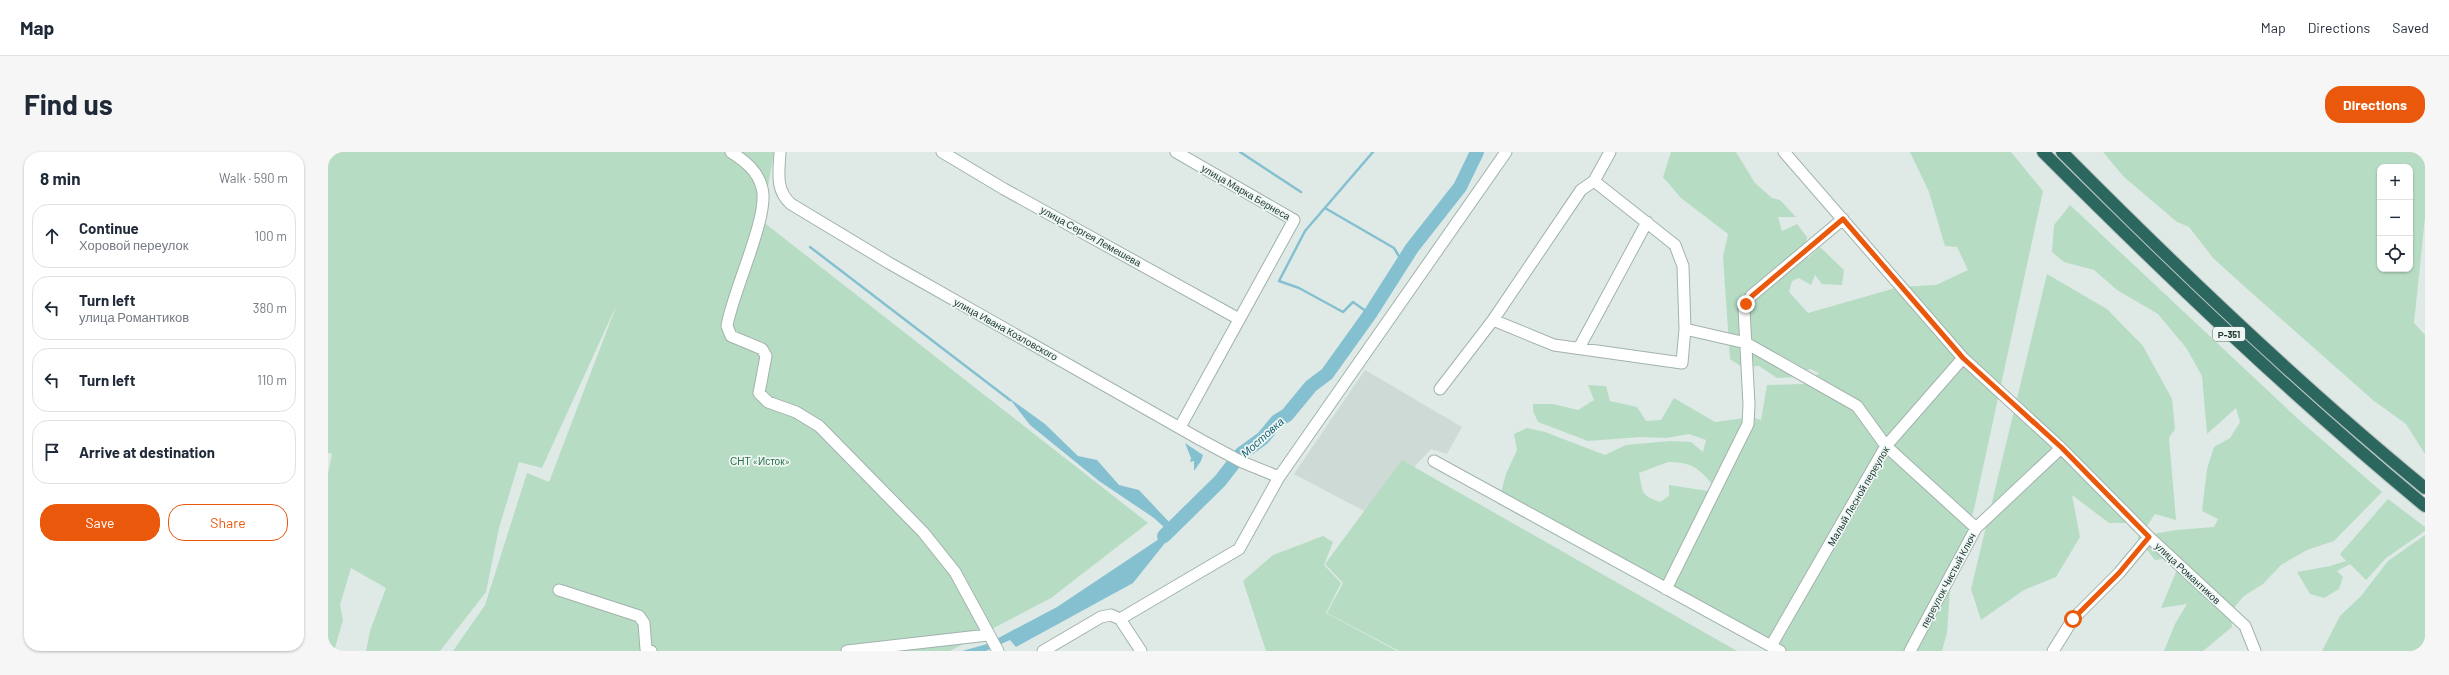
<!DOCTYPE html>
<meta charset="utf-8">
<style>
body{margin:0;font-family:Barlow,sans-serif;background:#f6f6f7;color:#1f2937}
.controls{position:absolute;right:12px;top:12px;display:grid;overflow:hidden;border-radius:8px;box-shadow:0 1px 3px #0004}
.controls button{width:36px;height:36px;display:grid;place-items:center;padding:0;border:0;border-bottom:1px solid #e0e1e3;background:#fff;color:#1f2937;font:20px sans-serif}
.stop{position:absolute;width:12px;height:12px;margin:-9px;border:3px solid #ea580c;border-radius:50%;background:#fff}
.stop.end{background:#ea580c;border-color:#fff;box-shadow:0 1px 4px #0008}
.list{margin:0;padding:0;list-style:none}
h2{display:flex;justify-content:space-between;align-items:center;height:52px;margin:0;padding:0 16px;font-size:17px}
h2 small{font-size:13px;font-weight:400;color:#747a83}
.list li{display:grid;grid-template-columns:26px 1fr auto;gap:12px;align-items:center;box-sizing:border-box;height:64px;margin:0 8px 8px;padding:0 8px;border:1px solid #e0e1e3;border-radius:16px}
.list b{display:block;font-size:15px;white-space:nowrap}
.list p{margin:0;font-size:13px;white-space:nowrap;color:#747a83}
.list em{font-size:13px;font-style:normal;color:#747a83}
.actions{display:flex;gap:8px;padding:12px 16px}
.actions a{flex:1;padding:9px 0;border:1px solid #ea580c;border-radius:16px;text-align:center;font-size:14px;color:#ea580c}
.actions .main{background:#ea580c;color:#fff}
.icon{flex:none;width:22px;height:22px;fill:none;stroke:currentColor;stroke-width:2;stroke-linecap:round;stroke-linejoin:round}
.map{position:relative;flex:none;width:2097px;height:499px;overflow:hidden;border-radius:16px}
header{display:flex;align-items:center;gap:24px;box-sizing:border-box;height:56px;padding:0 20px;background:#fff;border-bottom:1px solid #e0e1e3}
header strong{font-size:19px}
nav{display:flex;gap:22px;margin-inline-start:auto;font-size:14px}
.intro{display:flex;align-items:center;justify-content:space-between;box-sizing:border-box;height:96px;padding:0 24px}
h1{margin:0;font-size:28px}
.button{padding:10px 18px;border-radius:16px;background:#ea580c;color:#fff;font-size:14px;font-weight:700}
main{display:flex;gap:24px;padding:0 24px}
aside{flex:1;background:#fff;border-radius:16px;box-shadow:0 1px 3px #0004}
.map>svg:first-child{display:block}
.built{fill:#cddad5}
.green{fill:#b7dcc4;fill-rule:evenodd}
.water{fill:#85c0d1}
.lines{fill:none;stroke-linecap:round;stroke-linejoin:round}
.stream{stroke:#85c0d1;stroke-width:2.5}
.river{stroke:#85c0d1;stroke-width:14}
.minor-casing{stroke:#a2b2ad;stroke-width:13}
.highway-casing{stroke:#bcc4c2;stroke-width:14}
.minor{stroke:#fff;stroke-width:11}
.highway{stroke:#2b675f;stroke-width:12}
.route{stroke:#ea580c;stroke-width:5}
.labels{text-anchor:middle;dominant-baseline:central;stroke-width:3.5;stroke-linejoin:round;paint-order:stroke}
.shield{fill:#eff7f4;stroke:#5e736e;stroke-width:1}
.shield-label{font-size:9px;font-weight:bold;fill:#203a35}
.street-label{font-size:10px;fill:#203a35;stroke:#eff7f4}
.park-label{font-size:10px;fill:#2a714b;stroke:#eff7f4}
.water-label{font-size:11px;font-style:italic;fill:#1a6076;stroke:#eff7f4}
</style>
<header>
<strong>Map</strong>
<nav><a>Map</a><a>Directions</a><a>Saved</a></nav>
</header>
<div class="intro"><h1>Find us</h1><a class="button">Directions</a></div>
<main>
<aside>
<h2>8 min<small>Walk · 590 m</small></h2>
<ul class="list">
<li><svg class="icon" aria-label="ahead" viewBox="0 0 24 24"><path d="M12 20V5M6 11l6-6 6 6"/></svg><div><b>Continue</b><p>Хоровой переулок</p></div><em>100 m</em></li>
<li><svg class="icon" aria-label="left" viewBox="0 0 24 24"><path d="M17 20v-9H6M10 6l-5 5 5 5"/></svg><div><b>Turn left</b><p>улица Романтиков</p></div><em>380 m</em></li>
<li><svg class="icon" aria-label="left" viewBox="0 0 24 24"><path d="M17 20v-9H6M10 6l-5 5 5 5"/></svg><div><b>Turn left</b></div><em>110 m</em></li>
<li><svg class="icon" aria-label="arrive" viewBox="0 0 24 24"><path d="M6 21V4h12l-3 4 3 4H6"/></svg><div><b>Arrive at destination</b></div></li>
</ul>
<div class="actions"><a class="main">Save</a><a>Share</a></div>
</aside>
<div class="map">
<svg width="2097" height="499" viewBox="0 0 2097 499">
<rect width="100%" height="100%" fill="#dfeae6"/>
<path class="built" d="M1037 218 1134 275 1119 302 1103 297 1042 362 966 322Z"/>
<path class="green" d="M0 0H446L434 69 820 371 723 446 622 499H125L157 453 199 321 221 330 289 152 214 316 191 310 171 376 158 440 112 499H38L42 479 58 436 23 416 12 453 15 468 6 499H0V321L4 302 0 301Z
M1343 0H1408L1427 31 1444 46 1452 48 1468 65H1450L1454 79 1469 72 1479 85 1477 96 1480 106 1492 95 1516 118 1514 133 1494 132 1487 123 1483 133 1471 126 1464 129 1461 140 1480 161 1571 135 1608 133 1640 118 1629 95 1617 94 1601 40 1582 0H1683L1715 39 1646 357 1622 437 1619 481 1614 499H1439L1170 352 1178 322 1189 298 1186 282 1199 276 1217 280 1277 303 1298 293 1342 289 1363 290 1375 300 1378 288 1361 282 1339 286 1313 285 1260 289 1210 270 1205 259V252H1225L1250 258 1266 248 1260 233 1278 234 1282 249 1309 255 1318 269 1333 268 1346 246 1387 270 1424 265 1433 268 1439 233 1475 232 1491 221 1482 217 1468 225 1449 226 1431 214 1414 215 1402 207 1395 105 1400 82 1353 46 1335 25ZM1340 310C1363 310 1371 316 1385 333L1380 339 1341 333V344L1332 350C1312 343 1315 340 1311 321Z
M1775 0H2097V66L2086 171 2097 183V302L2078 272 2046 249 1917 135 1885 106 1861 75 1849 70 1796 25ZM2052 15H2082V117H2052Z
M1742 53 1969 266 2054 340 2006 389 1979 398 1953 413 1935 432 1916 444 1903 459 1904 475 1875 499H1836L1847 472 1859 452 1833 456 1851 413 1847 405 1827 408 1809 385 1848 378 1886 375 1890 367 1874 359 1879 317 1886 295 1902 286 1912 270 1908 256 1879 282 1874 224 1859 197 1830 162 1789 138 1766 118 1736 110 1724 100 1726 73Z
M1719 122 1779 157 1815 194 1844 247 1847 277 1841 286 1848 368 1827 362 1817 377 1800 371H1781L1744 343 1752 385 1728 425 1696 438 1653 468 1643 437Z
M1074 308 1409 499H1071L999 461 1015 431 997 412Z
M2060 347 2097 375V379L2058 406 2038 428 2022 412 2009 419 2015 425 2011 437 1996 446 1982 442 1969 420 2002 414 2018 409 2012 402Z
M2097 383V499H1994L2012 464 2033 444 2060 409Z
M995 384 1005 390 996 413 1013 431 998 461 1069 499H938L915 429 945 403Z"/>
<path class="water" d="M681 246 717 272 750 304 769 308 791 333 811 338 842 371H849L847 382 837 391 805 431 688 495 682 488 658 499H634L659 492 729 455 831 387 838 377 826 366 771 329 702 273Z
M857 291 875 303 873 309 866 319V309L862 310 863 306Z"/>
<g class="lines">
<path class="stream" d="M912 0 973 40
M997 56 1066 96 1075 111
M482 95 682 248
M1042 162 1025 150 1015 160 971 136 951 129 977 79 1045 0"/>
<path class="river" d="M836 384 892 329 913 302 935 286 949 269 959 263 983 234 999 222 1042 162 1084 96 1132 35 1149 0"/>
<defs>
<path id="minor" d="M403 0C417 9 430 19 434 36 442 63 404 141 399 174L403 184 434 197 438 204 431 241 440 250 468 260 491 274 595 380 627 420 670 499
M452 0C451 20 447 38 463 52L561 111 873 288 914 310 951 325
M614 0 676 37 911 167
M848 0 966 68 852 275
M1456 0 1635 206 1733 296 1821 385 1917 474 1927 499
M1165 168 1226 193 1354 211 1357 177 1355 114 1347 93 1266 29
M1357 177 1418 191 1529 254 1558 294 1648 376
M1251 196 1319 70
M1112 237 1165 168 1253 38 1266 29 1282 0
M1106 309 1452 499
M1338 437 1420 272 1421 253 1416 157 1423 144 1515 67
M231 438 311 464 316 471 318 497 323 499
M792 467 911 397 951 325 1178 0
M792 467 813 499
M1443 494 1558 294 1635 206
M519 499 660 483
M715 499 773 465 783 463 792 467
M1582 499 1648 376 1733 296
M1725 499 1745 467 1791 421 1821 385"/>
<path id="highway" d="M1715 0C1838 123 1963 243 2097 354
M1734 0C1850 117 1969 231 2097 336"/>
</defs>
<use href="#minor" class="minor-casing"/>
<use href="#highway" class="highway-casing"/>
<use href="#minor" class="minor"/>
<use href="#highway" class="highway"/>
</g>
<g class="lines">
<path class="route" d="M1418 152 1424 144 1515 67 1635 206 1734 296 1821 385 1791 421 1745 467"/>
</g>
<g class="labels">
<rect class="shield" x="1885" y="175" width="32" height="14" rx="3"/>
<g class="shield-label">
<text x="1901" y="182">Р-351</text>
</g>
<g class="street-label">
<text transform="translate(918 40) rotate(30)">улица Марка Бернеса</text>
<text transform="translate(763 84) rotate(29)">улица Сергея Лемешева</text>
<text transform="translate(678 177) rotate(29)">улица Ивана Козловского</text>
<text transform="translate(1530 344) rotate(-60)">Малый Лесной переулок</text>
<text transform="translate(1860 421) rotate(43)">улица Романтиков</text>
<text transform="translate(1620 428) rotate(-62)">переулок Чистый Ключ</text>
</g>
<g class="park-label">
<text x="432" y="309">СНТ «Исток»</text>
</g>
<g class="water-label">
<text transform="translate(934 285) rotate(-42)">Мостовка</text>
</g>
</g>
</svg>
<div class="controls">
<button>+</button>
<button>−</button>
<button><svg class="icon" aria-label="locate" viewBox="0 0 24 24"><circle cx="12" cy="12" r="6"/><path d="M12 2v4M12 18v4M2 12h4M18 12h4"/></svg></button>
</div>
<div class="stop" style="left:1745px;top:467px"></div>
<div class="stop end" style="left:1418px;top:152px"></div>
</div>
</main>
